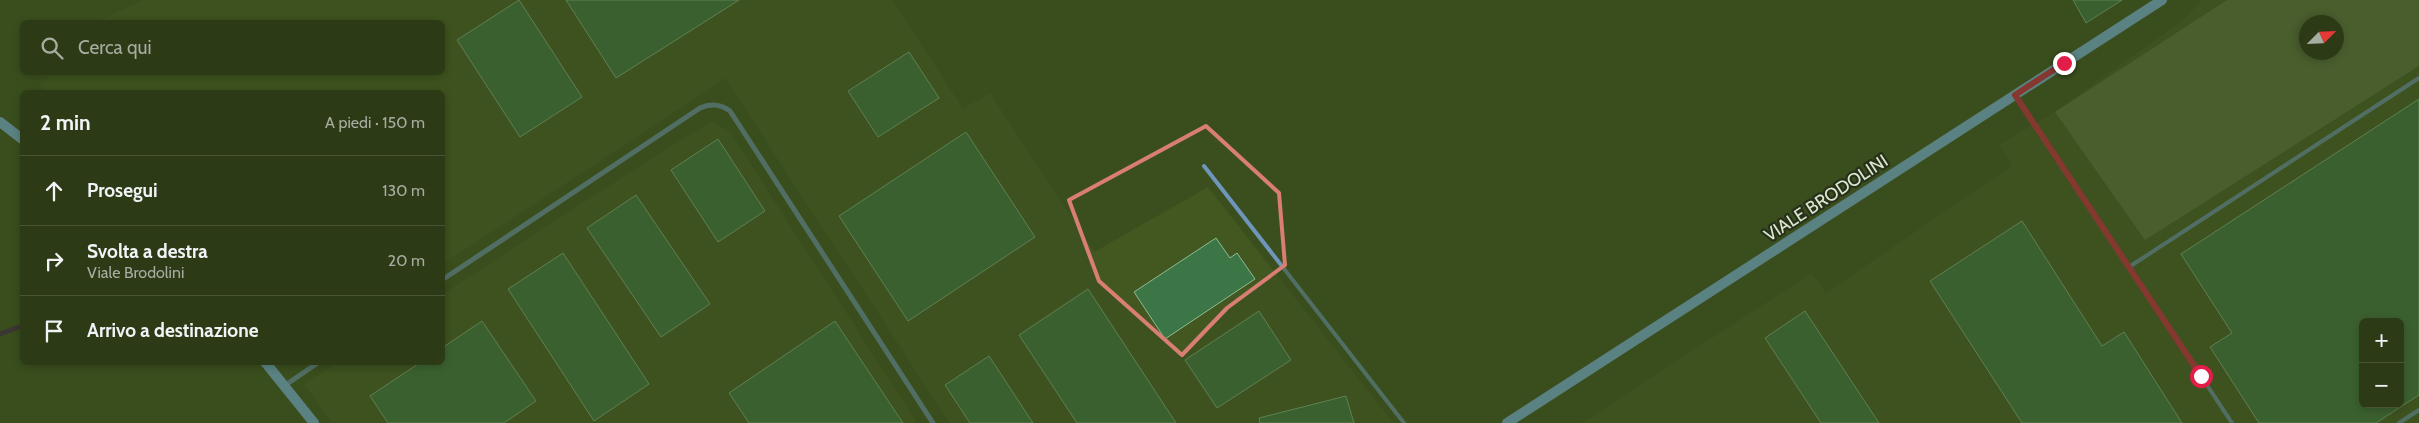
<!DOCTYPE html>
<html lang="it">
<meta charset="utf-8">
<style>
body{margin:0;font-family:Cabin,sans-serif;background:#384523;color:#f1f3f6}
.controls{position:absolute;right:15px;bottom:15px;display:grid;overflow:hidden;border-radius:8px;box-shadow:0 2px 8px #0003}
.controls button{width:45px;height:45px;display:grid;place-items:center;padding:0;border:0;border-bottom:1px solid #485435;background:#2c3a16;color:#f1f3f6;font:25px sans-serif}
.compass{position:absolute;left:2299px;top:15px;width:45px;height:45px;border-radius:50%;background:#2c3a16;box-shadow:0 2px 8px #0003;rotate:66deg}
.stop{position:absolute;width:15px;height:15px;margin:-11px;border:4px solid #e11d48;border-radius:50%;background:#fff}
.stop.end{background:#e11d48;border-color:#fff;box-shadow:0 1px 5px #0008}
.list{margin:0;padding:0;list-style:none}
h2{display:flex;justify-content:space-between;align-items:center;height:65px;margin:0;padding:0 20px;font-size:21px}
h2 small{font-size:16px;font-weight:400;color:#a6ada1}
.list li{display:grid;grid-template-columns:32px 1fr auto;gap:15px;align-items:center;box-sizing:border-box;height:70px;padding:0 20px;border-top:1px solid #485435}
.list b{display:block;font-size:19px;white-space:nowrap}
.list p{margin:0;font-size:16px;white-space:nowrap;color:#a6ada1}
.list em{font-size:16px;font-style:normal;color:#a6ada1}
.icon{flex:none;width:28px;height:28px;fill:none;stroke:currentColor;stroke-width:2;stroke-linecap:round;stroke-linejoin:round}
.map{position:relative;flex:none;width:2419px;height:423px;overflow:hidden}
.search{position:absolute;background:#2c3a16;box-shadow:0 2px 8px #0003;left:20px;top:20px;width:425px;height:55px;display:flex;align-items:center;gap:12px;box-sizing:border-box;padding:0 18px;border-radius:8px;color:#a6ada1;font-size:19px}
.panel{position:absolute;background:#2c3a16;box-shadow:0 2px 8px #0003;left:20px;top:90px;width:425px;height:275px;border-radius:8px}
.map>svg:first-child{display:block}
.built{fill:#425820;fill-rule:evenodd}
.green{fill:#5c6f42;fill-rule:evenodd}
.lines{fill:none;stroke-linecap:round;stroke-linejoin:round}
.stream{stroke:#391a50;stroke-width:5}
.building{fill:#3c7646;stroke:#8dbb92;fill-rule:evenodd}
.lane{stroke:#6e96bb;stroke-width:4}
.street{stroke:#6e96bb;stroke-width:5}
.secondary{stroke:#82c1fd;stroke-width:10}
.route{stroke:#e11d48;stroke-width:6}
.marked{fill:none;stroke:#d87e72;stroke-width:4;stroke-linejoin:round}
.labels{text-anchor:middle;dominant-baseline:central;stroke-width:4.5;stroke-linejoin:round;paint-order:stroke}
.street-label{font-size:18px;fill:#dbe7cd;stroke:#27301b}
</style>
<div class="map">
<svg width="2419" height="423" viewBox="0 0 2419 423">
<rect width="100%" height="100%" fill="#3b4e1e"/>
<path class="built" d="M143 0H892L963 109 990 93 1094 252 1208 187 1393 423H950L725 78 443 264 442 92H49L40 87 52 72H442V22H97Z
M2202 0H2419V423H1582L1812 273 1826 293 2012 166 2000 145 2055 112 2186 18ZM2306 22H2336V52H2306ZM2363 322H2400V404H2363Z
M711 122 724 128 731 134 917 423H333L304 384 337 363 442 362 443 294 643 164Z"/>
<path class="green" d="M2227 0H2419V66L2145 240 2055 112ZM2306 22H2336V52H2306Z"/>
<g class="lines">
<path class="stream" d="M0 334 22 326"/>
</g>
<path class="building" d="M519 0 582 97 520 137 457 40Z
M566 0H739L616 78Z
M2073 0H2122L2086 23Z
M909 52 939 98 878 137 848 91Z
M2419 99V395L2376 423H2259L2210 347 2232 333 2181 254ZM2363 322H2400V404H2363Z
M966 132 1035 237 908 321 839 216Z
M718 139 765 211 718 242 671 170Z
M636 195 710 304 661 337 587 228Z
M2022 221 2102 346 2124 332 2182 423H2022L1930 281Z
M1216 238 1230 258 1237 253 1255 279 1165 339 1134 292Z
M563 253 649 384 594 421 508 289Z
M1088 289 1176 423H1077L1019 335Z
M1259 311 1291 360 1217 408 1185 360Z
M1805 311 1879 423H1821L1765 338Z
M482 321 536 401 504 423H388L370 396 421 362H442V348Z
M835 321 903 423H749L729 393Z
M989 356 1033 423H970L945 385Z
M1346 396 1354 423H1260L1259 418Z"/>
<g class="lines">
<path class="lane" d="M2015 95 2129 267 2419 78
M1204 166 1404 423
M2129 267 2232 423
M2399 423 2419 410"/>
<path class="street" d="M442 280 700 108C711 103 720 104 730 111L933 423
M284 386 319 362"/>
<path class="secondary" d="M0 122 22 139
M265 362 314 423
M1507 423 2162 0"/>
</g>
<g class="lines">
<path class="route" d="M2064 63 2015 95 2201 376"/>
</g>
<path d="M0 0H2419V423H0ZM1206 126 1279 193 1285 265 1227 308 1182 355 1099 281 1069 200Z" fill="#3b4e1e" fill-opacity=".55" fill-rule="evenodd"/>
<path class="marked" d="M1206 126 1279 193 1285 265 1227 308 1182 355 1099 281 1069 200Z"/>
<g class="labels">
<g class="street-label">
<text transform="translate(1826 198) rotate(-33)">VIALE BRODOLINI</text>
</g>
</g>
</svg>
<div class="controls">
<button>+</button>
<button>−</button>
</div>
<svg class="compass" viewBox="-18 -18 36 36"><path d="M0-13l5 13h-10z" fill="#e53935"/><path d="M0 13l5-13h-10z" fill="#a6ada1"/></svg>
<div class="stop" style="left:2201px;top:376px"></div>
<div class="stop end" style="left:2064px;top:63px"></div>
<div class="search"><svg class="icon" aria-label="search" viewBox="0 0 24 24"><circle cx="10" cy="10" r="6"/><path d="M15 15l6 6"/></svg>Cerca qui</div>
<section class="panel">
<h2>2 min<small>A piedi · 150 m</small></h2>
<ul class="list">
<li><svg class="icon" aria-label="ahead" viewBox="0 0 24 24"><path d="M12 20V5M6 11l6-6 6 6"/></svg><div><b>Prosegui</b></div><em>130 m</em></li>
<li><svg class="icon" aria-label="right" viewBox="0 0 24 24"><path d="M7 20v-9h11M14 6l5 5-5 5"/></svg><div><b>Svolta a destra</b><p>Viale Brodolini</p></div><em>20 m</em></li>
<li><svg class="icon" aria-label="arrive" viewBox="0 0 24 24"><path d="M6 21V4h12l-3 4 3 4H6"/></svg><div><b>Arrivo a destinazione</b></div></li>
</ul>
</section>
</div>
